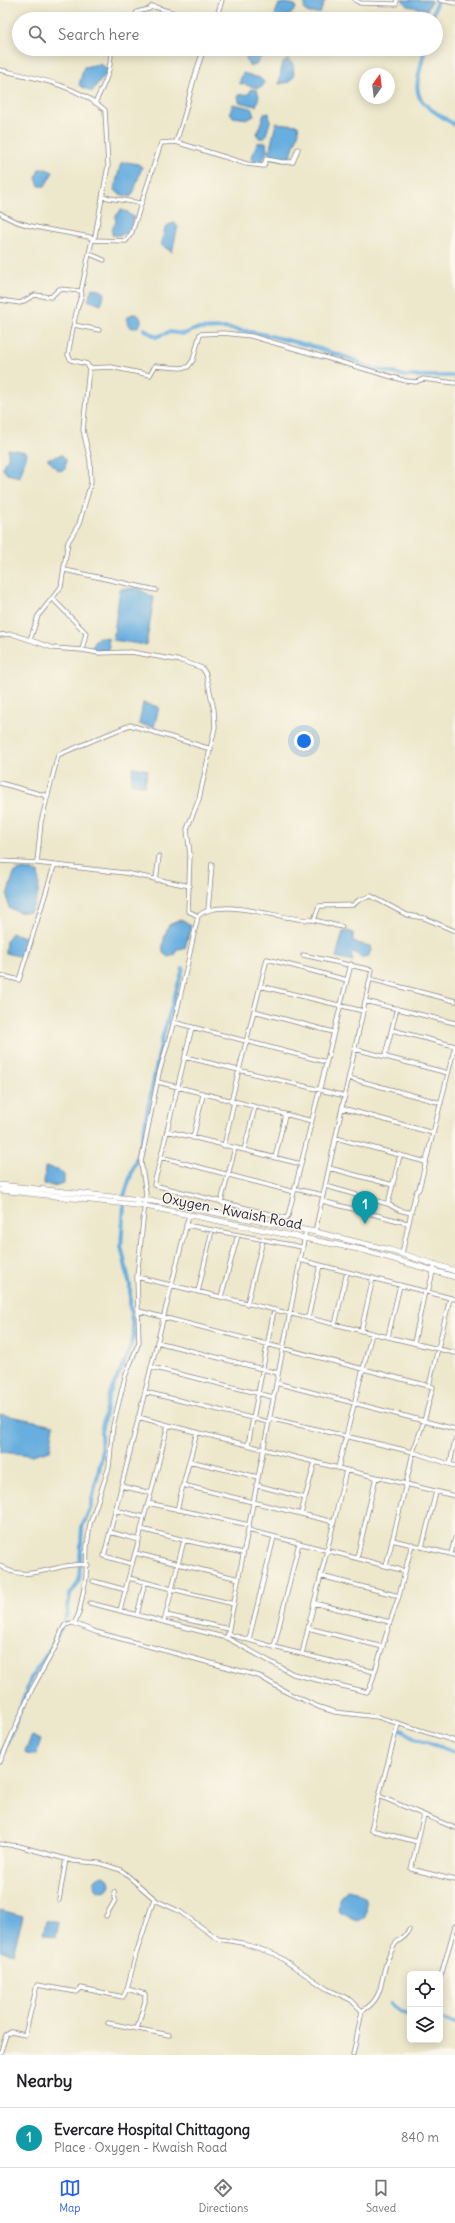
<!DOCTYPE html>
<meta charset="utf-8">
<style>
body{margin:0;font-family:Delius,sans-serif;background:#f6f6f6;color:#202124}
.controls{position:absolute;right:12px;bottom:12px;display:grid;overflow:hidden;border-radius:6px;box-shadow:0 2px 10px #0003}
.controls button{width:36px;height:36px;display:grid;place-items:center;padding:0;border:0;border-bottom:1px solid #e0e0e0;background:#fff;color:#202124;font:20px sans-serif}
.compass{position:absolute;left:359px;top:68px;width:36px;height:36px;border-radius:50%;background:#fff;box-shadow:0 2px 10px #0003;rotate:14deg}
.you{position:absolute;left:304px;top:741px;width:14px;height:14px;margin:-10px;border:3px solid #fff;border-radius:50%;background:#1a73e8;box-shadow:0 0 0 6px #1a73e833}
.badge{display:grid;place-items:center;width:26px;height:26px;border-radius:50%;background:#2563eb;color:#fff;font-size:13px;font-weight:700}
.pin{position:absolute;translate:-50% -33px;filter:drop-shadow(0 1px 2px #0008)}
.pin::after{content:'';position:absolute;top:21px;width:14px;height:12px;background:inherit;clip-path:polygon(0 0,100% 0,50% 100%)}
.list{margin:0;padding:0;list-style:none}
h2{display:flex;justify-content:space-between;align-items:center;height:52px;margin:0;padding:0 16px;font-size:17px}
h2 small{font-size:13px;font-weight:400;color:#757577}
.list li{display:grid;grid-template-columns:26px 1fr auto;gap:12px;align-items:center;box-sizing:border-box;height:60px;padding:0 16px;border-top:1px solid #e0e0e0}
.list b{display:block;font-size:15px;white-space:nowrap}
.list p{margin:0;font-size:13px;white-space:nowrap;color:#757577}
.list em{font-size:13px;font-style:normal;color:#757577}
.icon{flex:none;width:22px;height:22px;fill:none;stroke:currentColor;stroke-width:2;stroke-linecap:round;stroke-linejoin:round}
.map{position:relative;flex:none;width:455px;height:2055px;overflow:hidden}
.search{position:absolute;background:#fff;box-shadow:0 2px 10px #0003;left:12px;right:12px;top:12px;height:44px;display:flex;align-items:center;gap:10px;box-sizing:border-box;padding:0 14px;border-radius:22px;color:#757577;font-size:15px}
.sheet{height:112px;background:#fff}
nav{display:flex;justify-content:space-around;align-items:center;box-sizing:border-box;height:56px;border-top:1px solid #e0e0e0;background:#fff;font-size:11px;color:#757577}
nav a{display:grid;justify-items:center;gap:2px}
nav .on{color:#2563eb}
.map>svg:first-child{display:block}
.water{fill:#68aedf;stroke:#45688d}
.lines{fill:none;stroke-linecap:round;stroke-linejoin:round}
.canal{stroke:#68aedf;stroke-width:4}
.street-casing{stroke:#888483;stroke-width:5}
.secondary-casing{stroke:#888483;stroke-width:6}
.street{stroke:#fff;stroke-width:3.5}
.secondary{stroke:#fff;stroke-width:5}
.labels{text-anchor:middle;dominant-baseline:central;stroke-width:3;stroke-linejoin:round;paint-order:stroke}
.street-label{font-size:14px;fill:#22223b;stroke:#fbf7ec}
</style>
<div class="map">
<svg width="455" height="2055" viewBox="0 0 455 2055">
<rect width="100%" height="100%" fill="#fbf7ec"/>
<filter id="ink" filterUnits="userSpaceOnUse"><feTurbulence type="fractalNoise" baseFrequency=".025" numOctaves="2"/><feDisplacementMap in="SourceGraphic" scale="8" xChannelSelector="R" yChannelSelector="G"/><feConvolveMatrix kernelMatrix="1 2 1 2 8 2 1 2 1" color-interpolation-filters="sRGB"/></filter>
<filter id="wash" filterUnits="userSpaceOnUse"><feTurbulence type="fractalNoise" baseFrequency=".012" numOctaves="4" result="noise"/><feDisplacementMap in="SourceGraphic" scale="16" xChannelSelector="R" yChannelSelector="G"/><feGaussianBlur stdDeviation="0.9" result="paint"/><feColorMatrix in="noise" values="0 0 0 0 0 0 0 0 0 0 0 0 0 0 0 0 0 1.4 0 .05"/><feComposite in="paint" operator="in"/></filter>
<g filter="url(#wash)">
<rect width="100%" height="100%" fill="#ede7cb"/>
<path class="water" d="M305 0H325L320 13H309L304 10Z
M402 0H430L432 1 427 10 408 6Z
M286 3 295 5 296 9 285 19 278 18 275 14 279 4Z
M249 49H262L264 52 256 65 250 66C245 60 245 56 249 49Z
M288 59 293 64 294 76 289 82 279 84 282 64Z
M99 64 109 69C105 78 97 83 92 92L79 85 84 67Z
M243 73 260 78 264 82 263 86 258 88 239 83Z
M251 89 257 90 259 96 256 106 239 102 238 95 249 94Z
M233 104 251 108 254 116 248 119 233 117 230 112Z
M269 113 270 122 265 138H259L257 134 264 114Z
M276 123 298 125 299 132 289 160H281L268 157Z
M266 142 267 151 261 164 254 162 251 159 257 143Z
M127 162 138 164 142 167 133 194 130 197 120 194 114 190 121 163Z
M39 169H46L53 172 45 186H39L36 178Z
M121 210 128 212V214L134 217C131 230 126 237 112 235V229L116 222 115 217Z
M175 223 178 226 172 252 161 245C165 235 161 225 175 223Z
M92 288 100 290 105 293 101 305 88 300Z
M127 321a7 7 0 1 1 14 0a7 7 0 1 1-14 0Z
M8 449 22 451 27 453 20 477 7 474 3 469 4 463 8 458Z
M62 455 66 460 65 469 59 471 47 459Z
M138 588 154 598 146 645 113 640 120 589Z
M99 637 108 638 109 650 95 651 92 649 94 641Z
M143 703 159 707 154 727 139 724Z
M133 767 148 770 144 786 131 783Z
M23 869 38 872C40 888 39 899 30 912H19L9 908 7 895 14 873Z
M180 920 185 921 191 926 185 948 177 949 175 955 168 957 163 953C162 944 165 933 169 925Z
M348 931 353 933V942L370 946 371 950 368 957H361L353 952 351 954 353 961 336 957 343 932Z
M12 933 29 938 23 957 5 953 6 941Z
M45 1167 58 1169 64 1175V1183L53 1186 44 1184Z
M0 1414 54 1425 50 1450 32 1455 0 1452Z
M32 1736 41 1740 36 1755 26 1754 25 1751Z
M94 1884a8 8 0 1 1 16 0a8 8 0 1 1-16 0Z
M347 1890 356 1892 365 1898 367 1904 365 1917 359 1922 339 1912C337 1903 340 1897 347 1890Z
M0 1910 23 1916 13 1953 0 1950Z
M46 1920 59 1923 56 1937 43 1934Z"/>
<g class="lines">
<path class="canal" d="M432 19 437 0
M425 49C413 98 410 97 455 125
M144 329 156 337 169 332 184 334 196 329 225 328 258 333 311 346 354 360 368 367 405 376H455
M124 1196 141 1144 162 1039 183 968
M402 1730 415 1738 455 1752
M0 1756 14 1726 31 1678 52 1646 67 1614 70 1594 79 1581 82 1527 90 1509 102 1456 101 1432 109 1395 127 1357 134 1335 130 1306V1285L121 1246 124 1205
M390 2004 400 2012 410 2015
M440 2019 455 2023"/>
</g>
</g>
<g filter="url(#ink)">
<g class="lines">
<defs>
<path id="street" d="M355 0 360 3 396 4 397 0
M440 0 455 3
M134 19 137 12 149 9 152 6 193 19
M216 19 222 0
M204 49C192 79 187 111 176 142L247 164 264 166 266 159 282 162H293L298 149
M0 70C35 78 77 85 105 110L108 166 95 236 92 240 81 291 82 294C74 314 72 334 68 355L71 360 87 364 89 368 111 367 150 375 155 366 180 368 188 367 193 360 200 334 223 333 251 336 406 381 416 382 423 379 455 383
M95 103C104 84 111 73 111 51L117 49
M103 197 140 203
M0 213C20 229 67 231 93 238
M92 240 126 241 132 232 161 143 176 142
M90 254 104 260
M0 300 20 303 35 295 51 297 59 289 81 291
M74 325 99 330
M65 570 156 590
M0 635 12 634 30 640 38 616 61 587 68 542 79 524 91 483 90 460 83 430 89 368
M30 640 53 648 82 650
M0 783 47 796
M0 861 37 863
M156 880 159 856
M190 886 125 873 37 863 41 822 58 755 130 725 211 749
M208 910 212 864
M198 916C221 895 285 922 314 920L319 906 353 905 359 900 371 896 407 915 424 918 455 931
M314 920 342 927
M303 955 372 970 315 1232
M0 975 19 980 54 866
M370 979 455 1001
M260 986 363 1011
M365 1001 455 1023
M254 1011 333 1032
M173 1022 326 1062
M192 1027 154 1185 286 1218 288 1216 351 964
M392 1030 455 1046
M355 1049 448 1073
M385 1056 397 1008
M185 1057 345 1096
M349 1078 441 1103
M158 1082 312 1121
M231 1102 267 959 347 980
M342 1108 433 1133
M167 1131 301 1164
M193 1138 203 1095
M336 1138 426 1162
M224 1146 234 1102
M235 1148 221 1202 244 1217
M244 1150 255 1107
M161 1157 294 1192
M275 1158 285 1115
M329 1168 393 1185
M326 1186 388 1204 400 1155
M295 1189 323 1195
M322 1201 407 1223
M388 1204 399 1210 411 1213 416 1192 419 1189 455 1046
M186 1225 302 1247
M402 1253 411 1213
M300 1260 455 1299
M137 1277 455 1353
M198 1292 212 1230
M428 1292 435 1264
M221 1297 238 1235
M247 1304 263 1240
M139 1311 433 1387 424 1421 455 1429
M308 1318 320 1265
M335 1325 347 1272
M361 1331 373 1278
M388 1337 400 1285
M157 1342 278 1373
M414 1343 425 1291
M151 1367 273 1397
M276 1383 424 1421 413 1452 406 1484 455 1496
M429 1386 450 1298
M145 1392 268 1422
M138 1417 168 1425 151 1493
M269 1418 413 1452 455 1466
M168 1425 346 1470
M248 1445 274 1310
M189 1461 258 1477
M450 1464 455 1440
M338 1468 372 1333
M183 1485 197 1432
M256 1485 305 1498 301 1514
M121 1486 151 1493 148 1503
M305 1498 315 1462
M115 1510 144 1517 139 1540
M177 1510 183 1485 334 1522
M144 1517 148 1503 249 1525
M141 1529 184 1540 178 1564 239 1579
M248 1530 299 1543 274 1647 302 1654 314 1603 390 1622 399 1596 321 1576
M110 1532 139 1540 135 1553
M455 1538 451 1554 455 1556
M184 1540 243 1553
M392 1540 451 1554
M299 1543 386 1566 406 1484 346 1470C336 1514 325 1559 314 1603
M422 1547 436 1492
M357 1558 376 1477
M132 1564 135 1553 178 1564 172 1589 234 1604
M0 1566C28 1585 57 1561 88 1565
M386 1566 405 1571
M129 1578 172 1589 164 1622
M93 1581 126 1590
M399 1596 412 1544
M90 1603 227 1638 293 1674 367 1692 370 1688 390 1622
M120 1611 132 1564 104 1556 189 1215
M137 1615 145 1582
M166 1615 229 1629
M73 1623 96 1632 259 1676 288 1693 319 1707 335 1712 378 1717 455 1741
M308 1628 383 1647
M228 1634 274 1647
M227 1638 306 1230
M249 1639 274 1537
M302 1654 375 1672
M398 1724 379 1796 455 1828
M0 1762 32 1689 56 1646 62 1630 65 1625 75 1622 79 1613 86 1578 87 1546 90 1524 109 1467 113 1426 125 1377 139 1342 137 1277 146 1193 141 1162 159 1073 177 1011 198 916 188 911 190 855 187 829 199 799 215 727 214 710 206 674 202 668 182 661 131 652 99 653 82 650 86 633 52 598
M379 1796 371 1830 418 1842
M424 1815 411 1869 455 1880
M0 1844 19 1846 73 1861 99 1863 121 1870 157 1901 179 1911 218 1939 242 1943 275 1954 327 1989 351 2000 362 2011 353 2055
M59 1900 66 1859
M106 1916 115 1900 114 1892
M440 1979 455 1926
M127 1989 145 1994V2001L137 2029
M362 2011C387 1997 378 1977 390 1954 392 1951 393 1946 396 1943 401 1938 406 1938 409 1930
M108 2023 169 2035
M0 2054 6 2035 11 2032 25 2035 37 1985 77 1992 81 1988 123 1997 127 1989 136 1954 154 1899"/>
<path id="secondary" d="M0 1185 160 1202 315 1232 390 1250 455 1271
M0 1190 145 1206 363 1250 455 1277"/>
</defs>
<use href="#street" class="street-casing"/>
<use href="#secondary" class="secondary-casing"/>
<use href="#street" class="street"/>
<use href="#secondary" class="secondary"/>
</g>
</g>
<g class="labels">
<g class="street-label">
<text transform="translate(232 1211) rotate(11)">Oxygen - Kwaish Road</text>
</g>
</g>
</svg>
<div class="controls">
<button><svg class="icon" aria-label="locate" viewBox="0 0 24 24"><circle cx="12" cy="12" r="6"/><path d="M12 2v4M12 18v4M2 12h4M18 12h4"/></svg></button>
<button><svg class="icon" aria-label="layers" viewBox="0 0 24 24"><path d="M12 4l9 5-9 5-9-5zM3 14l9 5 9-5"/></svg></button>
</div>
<svg class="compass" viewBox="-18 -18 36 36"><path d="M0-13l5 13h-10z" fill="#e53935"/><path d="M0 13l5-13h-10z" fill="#757577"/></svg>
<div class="you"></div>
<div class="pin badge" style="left:365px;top:1224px;background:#0f9aa8">1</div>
<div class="search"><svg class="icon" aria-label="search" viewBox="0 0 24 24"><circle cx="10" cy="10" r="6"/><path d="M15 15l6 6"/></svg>Search here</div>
</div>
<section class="sheet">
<h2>Nearby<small></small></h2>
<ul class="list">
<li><span class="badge" style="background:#0f9aa8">1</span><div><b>Evercare Hospital Chittagong</b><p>Place · Oxygen - Kwaish Road</p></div><em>840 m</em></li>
</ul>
</section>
<nav>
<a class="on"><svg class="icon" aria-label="map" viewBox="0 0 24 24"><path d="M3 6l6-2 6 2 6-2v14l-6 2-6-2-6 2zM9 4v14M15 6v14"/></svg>Map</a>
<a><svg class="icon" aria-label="directions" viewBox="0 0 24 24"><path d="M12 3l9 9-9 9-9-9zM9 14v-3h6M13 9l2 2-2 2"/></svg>Directions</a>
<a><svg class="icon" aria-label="saved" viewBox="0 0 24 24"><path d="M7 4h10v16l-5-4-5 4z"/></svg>Saved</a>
</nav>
